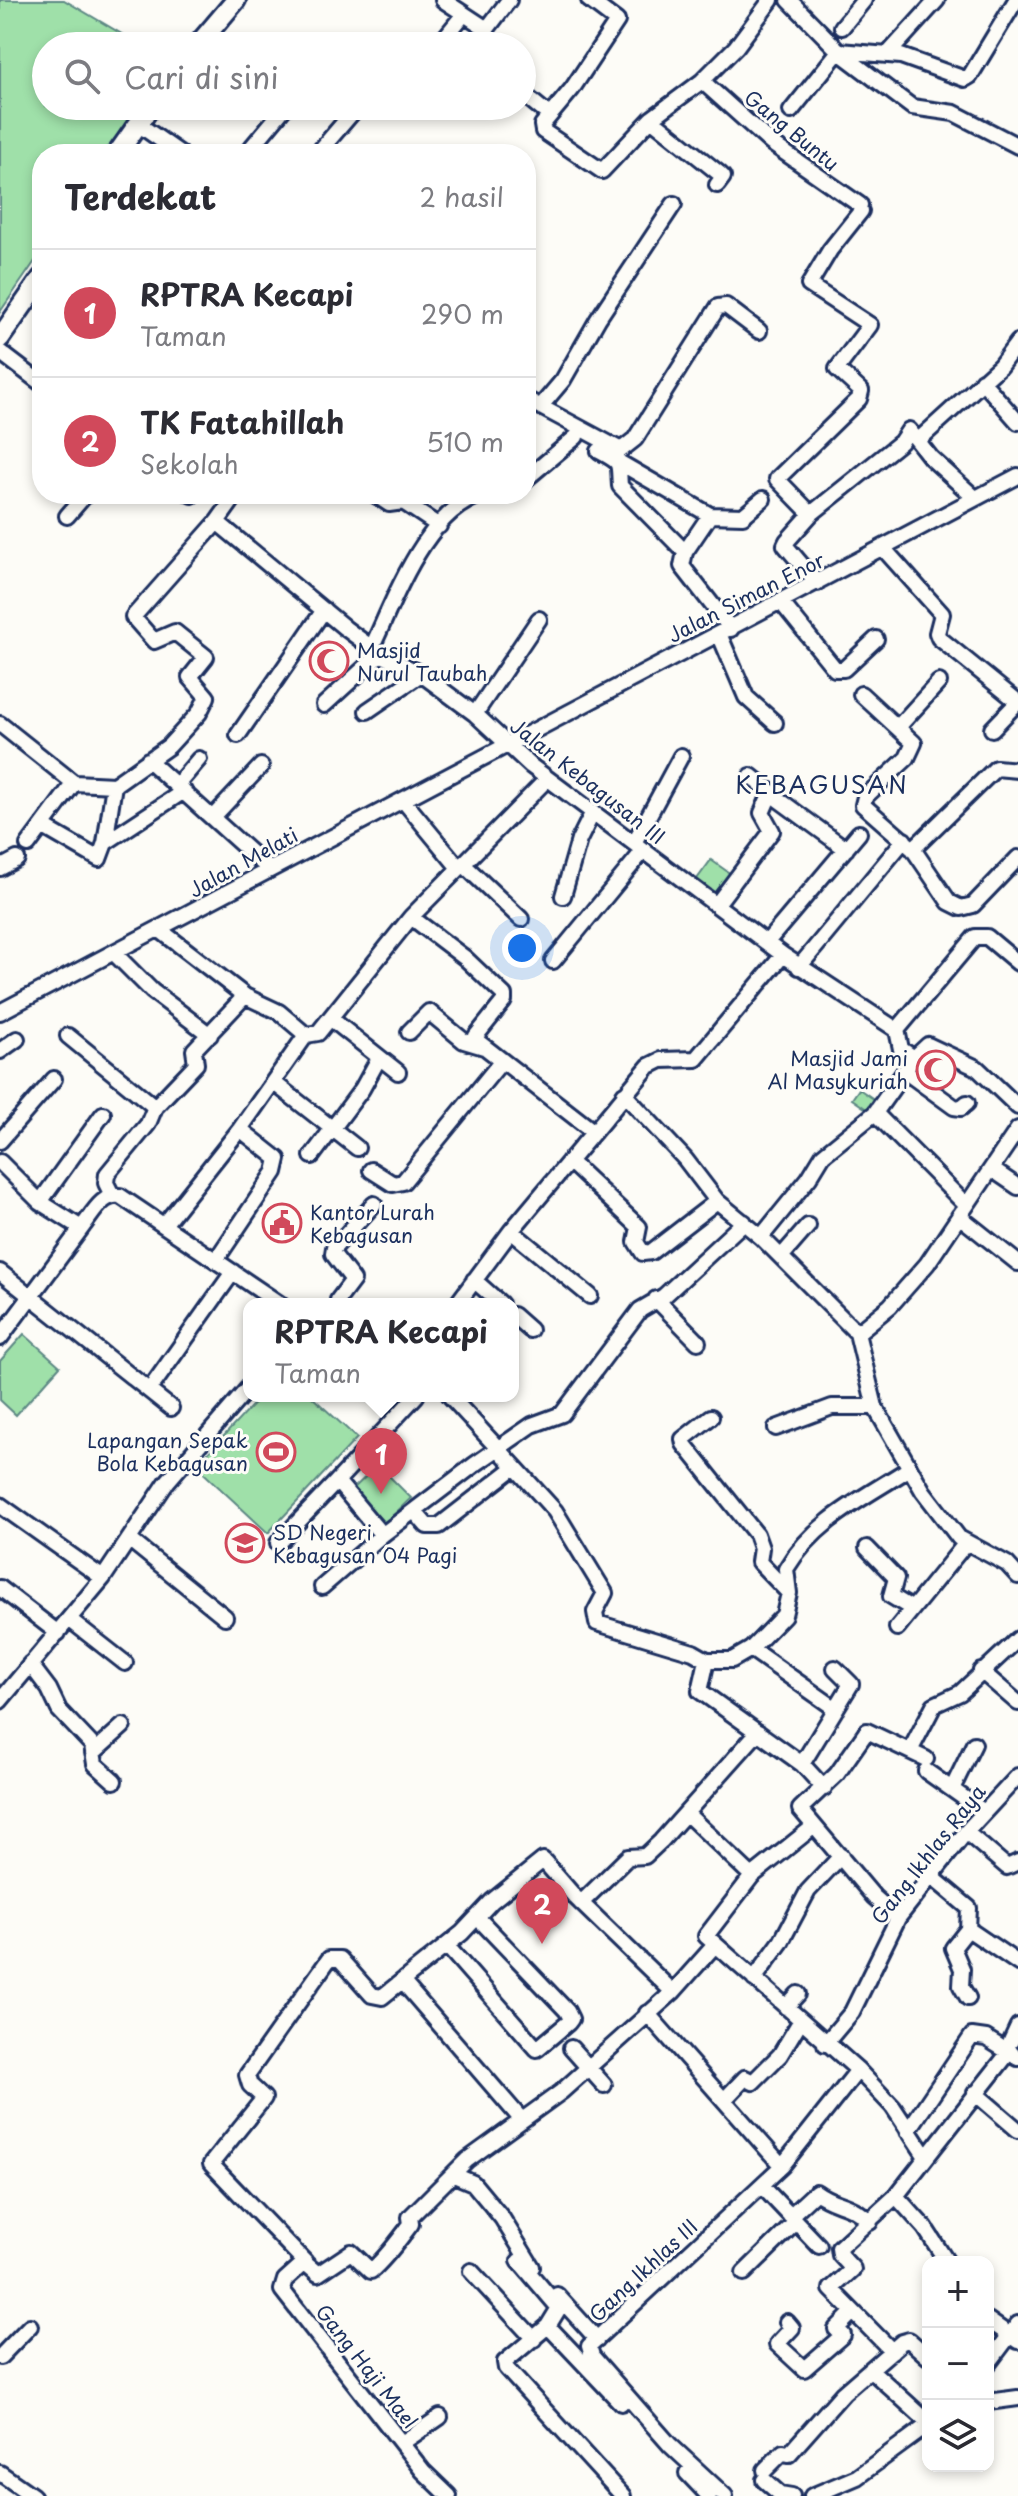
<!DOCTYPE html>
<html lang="id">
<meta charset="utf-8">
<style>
body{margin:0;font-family:"Playpen Sans",sans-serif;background:#f7f7f7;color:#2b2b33}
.controls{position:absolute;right:24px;bottom:24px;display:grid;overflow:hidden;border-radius:16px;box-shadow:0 4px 12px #0003}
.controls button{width:72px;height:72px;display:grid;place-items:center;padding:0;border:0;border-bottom:2px solid #e1e1e2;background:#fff;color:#2b2b33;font:40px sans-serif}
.you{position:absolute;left:522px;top:948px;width:28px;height:28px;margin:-20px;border:6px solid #fff;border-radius:50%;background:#1a73e8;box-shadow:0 0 0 12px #1a73e833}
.badge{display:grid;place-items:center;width:52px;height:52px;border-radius:50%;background:#d1495b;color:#fff;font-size:26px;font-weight:700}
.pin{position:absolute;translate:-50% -66px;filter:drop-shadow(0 2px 4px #0008)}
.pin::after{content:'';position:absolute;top:42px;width:28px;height:24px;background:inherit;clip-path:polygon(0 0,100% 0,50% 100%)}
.popup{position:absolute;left:243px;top:1298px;width:276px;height:104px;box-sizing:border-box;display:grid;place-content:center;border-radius:16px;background:#fff;filter:drop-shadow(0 2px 6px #0005);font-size:26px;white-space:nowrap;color:#7c7c81}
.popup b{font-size:30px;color:#2b2b33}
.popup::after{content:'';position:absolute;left:50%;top:100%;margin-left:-16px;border:16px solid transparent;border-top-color:#fff}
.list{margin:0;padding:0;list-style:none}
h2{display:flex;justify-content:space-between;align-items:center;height:104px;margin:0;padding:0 32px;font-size:34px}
h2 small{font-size:26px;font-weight:400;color:#7c7c81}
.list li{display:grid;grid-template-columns:52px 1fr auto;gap:24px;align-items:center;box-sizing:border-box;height:128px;padding:0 32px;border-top:2px solid #e1e1e2}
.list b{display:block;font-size:30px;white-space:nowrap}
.list p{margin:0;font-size:26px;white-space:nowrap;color:#7c7c81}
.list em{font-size:26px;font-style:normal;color:#7c7c81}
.icon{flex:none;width:44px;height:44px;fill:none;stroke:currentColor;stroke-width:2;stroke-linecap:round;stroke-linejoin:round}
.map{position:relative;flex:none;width:1018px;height:2496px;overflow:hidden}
.search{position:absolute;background:#fff;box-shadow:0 4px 12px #0003;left:32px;top:32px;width:504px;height:88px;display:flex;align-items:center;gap:20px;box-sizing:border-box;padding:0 28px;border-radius:44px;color:#7c7c81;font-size:30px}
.panel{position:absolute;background:#fff;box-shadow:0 4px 12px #0003;left:32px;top:144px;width:504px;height:360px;border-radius:32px}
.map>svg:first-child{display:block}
.green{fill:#9fe0a9;stroke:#5d8884;stroke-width:2}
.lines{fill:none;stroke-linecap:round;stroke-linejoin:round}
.street-casing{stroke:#1b2f5e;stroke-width:20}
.secondary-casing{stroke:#1b2f5e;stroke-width:24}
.street{stroke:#fdfcf7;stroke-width:14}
.secondary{stroke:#fdfcf7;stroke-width:18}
.labels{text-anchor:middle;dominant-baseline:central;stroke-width:6;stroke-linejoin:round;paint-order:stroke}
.street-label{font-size:20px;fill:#1b2f5e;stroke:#fdfcf7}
.poi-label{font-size:20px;fill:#1b2f5e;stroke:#fdfcf7;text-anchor:start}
.quarter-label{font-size:24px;letter-spacing:2px;fill:#1b2f5e;stroke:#fdfcf7}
</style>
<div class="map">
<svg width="1018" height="2496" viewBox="0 0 1018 2496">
<rect width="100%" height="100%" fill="#fdfcf7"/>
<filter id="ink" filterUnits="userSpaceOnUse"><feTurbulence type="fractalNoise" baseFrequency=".0125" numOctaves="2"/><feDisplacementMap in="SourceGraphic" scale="16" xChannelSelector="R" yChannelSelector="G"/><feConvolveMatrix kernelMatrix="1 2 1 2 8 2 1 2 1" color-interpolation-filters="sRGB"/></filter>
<g filter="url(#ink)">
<path class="green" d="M0 0H64L142 46H46V106H136L105 154H42V251L0 312Z
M711 860 735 877 721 897 697 879Z
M859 1089 878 1102 871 1112 852 1099Z
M24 1334 60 1366 16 1415 0 1400V1361Z
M261 1396H311L357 1438 268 1533 196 1466Z
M378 1465 411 1498 385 1523 352 1490Z"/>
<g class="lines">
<defs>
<path id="street" d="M443 0 487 29
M589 0 617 21 572 89 542 125 543 131 602 171 651 119 702 81 736 47 771 0
M789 0 839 51 901 56 965 79 970 76 1016 0
M842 27 864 0
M438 46 464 14
M481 46 487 29 509 0
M888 54 937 0
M843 55 912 107 954 113 1018 146
M702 81 771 143 860 205
M522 93 549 115
M791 111 839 51
M651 119 720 174 723 177 717 185
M138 124 181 154
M246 154 286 106
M317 154 358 106
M0 352 42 384
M982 381 1018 422
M526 399 621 450 635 439 718 307 726 306 759 331
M541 406 563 380 598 319 674 204
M917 440 931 458 975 498
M599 451C623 464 618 461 620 486L685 552
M617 461 710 515
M526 479 576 437
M190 494 192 495
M374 494 389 504 403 502 439 526
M811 514 777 479 859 399 861 391 837 369 870 325 809 285 830 250 861 211
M710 515 685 552 682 566 731 629
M710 515 743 516 763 499
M67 516 86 494
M217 522 345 628 380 654 421 674 475 714 531 766 783 955 897 1030 901 1049 914 1058
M883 548 942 614 937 633 939 638 1018 702
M817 583 785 545 787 541 811 514 901 442 909 430 917 440 923 436 1000 366 1018 342
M781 602 835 669H844L876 639
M720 636 746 697 775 723
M372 647C395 599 426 509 484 494
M861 694 914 743 907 758 865 797 863 805 913 849 949 902 961 908 973 905 1018 858
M324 705 380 654
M367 711 421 674
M475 714 539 619
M0 724 74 783 114 785 169 746 199 713 207 697 190 677 206 657 175 632 154 641 133 617 217 522 237 494
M899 726 939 682
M992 729 1018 702
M238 735 324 610
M148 760 269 869
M177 785 199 759
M771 794 846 849
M403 800 459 868
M213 817 261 766
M42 826 99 859 105 843 184 791
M105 843 114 785
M634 843 681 756
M28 845 74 783
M913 849 996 768 1018 770
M463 864 521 919
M0 868 17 859
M563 896 579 840 593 812
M717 904 772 831 762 813 771 792 751 776
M411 917 547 779
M160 930 245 996 279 1012 306 1035
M767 942 859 833
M115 954 152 991 210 1035
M553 961 644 850
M799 967 904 840
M0 1012 1018 476
M330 1018 398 1072
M897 1030 975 937H987L1018 963
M409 1032 429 1012 464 1041 484 1047
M68 1036 155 1107 148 1124 107 1174 106 1183 112 1195
M0 1051 17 1039
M906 1072 954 1107 961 1108 967 1103
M273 1082 357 1148
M624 1094 685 1159 717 1201 761 1237 857 1333 875 1407 923 1491 959 1538 1007 1564 1018 1576
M155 1107 196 1064 194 1050 245 996
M875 1113 966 1205
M0 1141 54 1079
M312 1156 362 1089 379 1058
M569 1161 639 1227 636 1242 643 1253 651 1252 717 1201
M0 1162 40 1202 78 1226H83C93 1213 103 1193 120 1196L280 1304
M371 1170 393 1184 403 1182 501 1062
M993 1170 1018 1187
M40 1202 103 1114
M959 1216 1018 1263
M164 1225 240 1129 306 1035 318 1033 411 917 465 958 504 995V1001L476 1036 477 1041 594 1132
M511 1231 590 1296
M761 1237 809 1178 823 1155 875 1113 914 1058 928 1045 977 1068 1018 1107
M781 1257 808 1226
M216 1260 275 1172 278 1159 240 1129
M0 1272 171 1408
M474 1280 501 1304
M656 1299 698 1342
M338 1300 353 1280 333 1254 334 1248 374 1204
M457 1304 511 1231 649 1066 661 1060 696 1059 783 955
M513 1315 530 1330
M857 1333 890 1306 927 1264 1018 1129
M0 1338 83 1226
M155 1382 233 1272
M711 1417 683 1439 684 1444 756 1534 761 1548 759 1562 786 1590
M776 1428 832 1407H875
M515 1467 555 1511 605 1593 595 1612 597 1623 693 1652 707 1660H732L751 1649 784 1615 789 1593 786 1569C815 1520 864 1498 910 1468
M0 1505 103 1578
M415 1512 427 1526H439L515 1467 450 1396
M382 1535 337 1481 416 1396
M130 1540 225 1617
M278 1543 337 1481
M867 1548 896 1578 891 1596 911 1608
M322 1587 382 1535 474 1465 532 1425 562 1414 640 1310 664 1296 744 1222
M0 1588 58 1633
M69 1619 125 1663
M897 1628 966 1543
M751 1649 836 1709
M707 1660 700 1691 802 1764 824 1788
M30 1664 49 1689 59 1710 92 1745 95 1764 114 1781
M981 1671 1018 1703
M0 1701 103 1578 167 1482 249 1387
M910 1751 934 1705 960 1693 1018 1639
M93 1753 123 1726
M802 1764 851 1684 835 1668
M926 1771 984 1812
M953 1787 974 1744
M686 1813 752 1876
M813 1827 752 1876 706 1936 858 2070 893 2107 926 2157
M966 1832 1007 1867 1018 1862
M932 1877 969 1908 968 1929 953 1948 962 1969 961 1986 968 1998
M581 1903 628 1857 645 1856 661 1841 758 1732
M898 1918 874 1897 800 1809 837 1774 867 1731 926 1759
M968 1929 1018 1963
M447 1946 537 2049 568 2023 571 2019 567 2011 477 1917
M754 1979 781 1942 808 1891 841 1856
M402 1981 521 2119
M786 2007 798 1994
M647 2013 782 2166
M1011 2041 1018 2026
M825 2044 852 2012 898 1918 966 1832 1018 1776
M571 2048 604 2085
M975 2093 1018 2130
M726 2098 745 2078 753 2082 780 2055 801 2020
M908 2131 972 2036 986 2038 1018 2058
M454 2175 473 2183 502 2218 532 2267
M762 2186 819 2246
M790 2216 816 2192C836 2207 851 2202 870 2222
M519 2261 559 2308 548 2326 621 2403
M947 2262 925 2228 896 2196 1010 2051
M305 2263 318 2274 351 2252 371 2271C387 2257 398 2241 411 2224L410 2217 467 2160 561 2092 673 1992 714 1946
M471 2271 534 2339
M744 2273 796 2222
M557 2295 597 2339
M988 2320 1018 2341
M787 2322 792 2328 777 2344 804 2369 843 2335 836 2329 853 2312
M548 2326 505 2362 506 2368 623 2496
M892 2351 831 2289 853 2269 840 2255 839 2248 896 2196
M0 2357 30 2326
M988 2364 1018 2324
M872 2371 928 2422
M988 2402 1018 2398
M402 2443 440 2417
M765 2470 783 2452 789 2454 843 2393 902 2342 909 2340 928 2357
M0 2473 33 2496
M687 2473 709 2496
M764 2480 780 2494 792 2496
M449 2496 423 2471 282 2290 285 2280 305 2262 211 2164 264 2098 250 2085 247 2075 329 1959H340L372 1995 382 1997 462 1933 492 1901 543 1860 575 1897 673 1992
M725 2496 670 2445 592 2356 589 2346 782 2166 858 2070
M812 2496 857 2477 928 2425"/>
<path id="secondary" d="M197 46 236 0
M117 154 151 106
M0 338 42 278"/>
</defs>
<use href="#street" class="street-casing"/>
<use href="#secondary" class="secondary-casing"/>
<use href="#street" class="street"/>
<use href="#secondary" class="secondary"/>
</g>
</g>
<defs>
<symbol id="mosque-ring" viewBox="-11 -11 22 22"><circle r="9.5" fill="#fdfcf7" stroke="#d1495b" stroke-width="1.5"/><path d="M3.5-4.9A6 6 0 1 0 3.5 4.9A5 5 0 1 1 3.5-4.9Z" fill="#d1495b"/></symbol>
<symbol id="civic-ring" viewBox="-11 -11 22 22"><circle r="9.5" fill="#fdfcf7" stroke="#d1495b" stroke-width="1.5"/><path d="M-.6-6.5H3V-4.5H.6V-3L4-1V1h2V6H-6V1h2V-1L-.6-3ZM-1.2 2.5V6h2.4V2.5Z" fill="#d1495b"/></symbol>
<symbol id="stadium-ring" viewBox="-11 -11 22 22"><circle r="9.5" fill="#fdfcf7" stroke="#d1495b" stroke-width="1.5"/><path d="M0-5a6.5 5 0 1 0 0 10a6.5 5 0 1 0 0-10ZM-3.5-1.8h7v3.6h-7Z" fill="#d1495b"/></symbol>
<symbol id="school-ring" viewBox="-11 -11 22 22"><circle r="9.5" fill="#fdfcf7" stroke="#d1495b" stroke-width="1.5"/><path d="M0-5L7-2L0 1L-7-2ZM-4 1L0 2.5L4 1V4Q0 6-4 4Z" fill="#d1495b"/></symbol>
</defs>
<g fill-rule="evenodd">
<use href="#mosque-ring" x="307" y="639" width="44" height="44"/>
<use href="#mosque-ring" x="914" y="1048" width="44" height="44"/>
<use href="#civic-ring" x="260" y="1201" width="44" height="44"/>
<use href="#stadium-ring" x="254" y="1430" width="44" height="44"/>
<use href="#school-ring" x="223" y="1521" width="44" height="44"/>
</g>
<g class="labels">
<g class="street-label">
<text transform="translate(792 130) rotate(39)">Gang Buntu</text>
<text transform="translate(746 597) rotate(-27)">Jalan Siman Enor</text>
<text transform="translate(588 781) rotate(38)">Jalan Kebagusan III</text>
<text transform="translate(243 862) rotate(-29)">Jalan Melati</text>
<text transform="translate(928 1854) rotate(-52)">Gang Ikhlas Raya</text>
<text transform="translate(643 2270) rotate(-43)">Gang Ikhlas III</text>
<text transform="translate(367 2366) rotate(52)">Gang Haji Mael</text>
</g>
<g class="poi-label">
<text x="357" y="650">Masjid<tspan x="357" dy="23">Nurul Taubah</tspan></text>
<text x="908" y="1058" text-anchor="end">Masjid Jami<tspan x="908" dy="23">Al Masykuriah</tspan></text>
<text x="310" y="1212">Kantor Lurah<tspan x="310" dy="23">Kebagusan</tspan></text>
<text x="248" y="1440" text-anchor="end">Lapangan Sepak<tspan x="248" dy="23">Bola Kebagusan</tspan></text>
<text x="273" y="1532">SD Negeri<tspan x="273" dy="23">Kebagusan 04 Pagi</tspan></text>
</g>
<g class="quarter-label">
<text x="822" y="784">KEBAGUSAN</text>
</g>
</g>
</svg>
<div class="controls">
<button>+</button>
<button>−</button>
<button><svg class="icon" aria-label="layers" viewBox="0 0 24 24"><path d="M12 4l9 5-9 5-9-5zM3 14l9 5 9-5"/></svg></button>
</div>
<div class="you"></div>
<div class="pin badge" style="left:381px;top:1494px">1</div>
<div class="popup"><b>RPTRA Kecapi</b>Taman</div>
<div class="pin badge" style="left:542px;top:1944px">2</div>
<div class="search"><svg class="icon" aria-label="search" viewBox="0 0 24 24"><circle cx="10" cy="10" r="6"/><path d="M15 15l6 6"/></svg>Cari di sini</div>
<section class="panel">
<h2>Terdekat<small>2 hasil</small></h2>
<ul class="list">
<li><span class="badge">1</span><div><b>RPTRA Kecapi</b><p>Taman</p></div><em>290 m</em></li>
<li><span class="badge">2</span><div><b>TK Fatahillah</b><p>Sekolah</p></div><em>510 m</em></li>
</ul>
</section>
</div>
